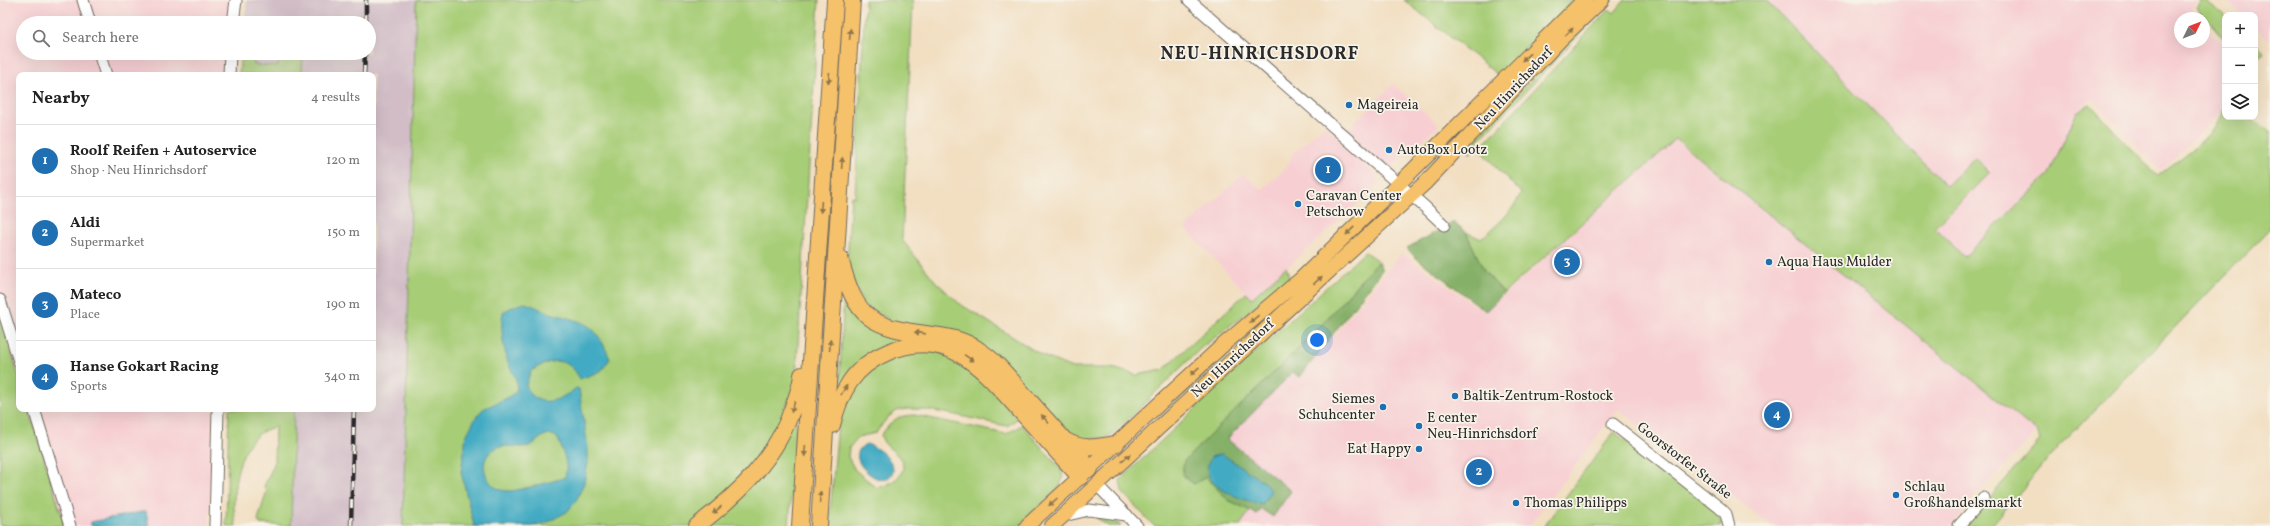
<!DOCTYPE html>
<meta charset="utf-8">
<style>
body{margin:0;font-family:Vollkorn,serif;background:#f2f2f2;color:#222}
.controls{position:absolute;right:12px;top:12px;display:grid;overflow:hidden;border-radius:8px;box-shadow:0 4px 16px #0002}
.controls button{width:36px;height:36px;display:grid;place-items:center;padding:0;border:0;border-bottom:1px solid #e0e0e0;background:#fff;color:#222;font:20px sans-serif}
.compass{position:absolute;left:2174px;top:12px;width:36px;height:36px;border-radius:50%;background:#fff;box-shadow:0 4px 16px #0002;rotate:47deg}
.you{position:absolute;left:1317px;top:340px;width:14px;height:14px;margin:-10px;border:3px solid #fff;border-radius:50%;background:#1a73e8;box-shadow:0 0 0 6px #1a73e833}
.badge{display:grid;place-items:center;width:26px;height:26px;border-radius:50%;background:#1f6fb2;color:#fff;font-size:13px;font-weight:700}
.pin{position:absolute;translate:-50% -50%;border:2px solid #fff;box-shadow:0 1px 4px #0006}
.list{margin:0;padding:0;list-style:none}
h2{display:flex;justify-content:space-between;align-items:center;height:52px;margin:0;padding:0 16px;font-size:17px}
h2 small{font-size:13px;font-weight:400;color:#767676}
.list li{display:grid;grid-template-columns:26px 1fr auto;gap:12px;align-items:center;box-sizing:border-box;height:72px;padding:0 16px;border-top:1px solid #e0e0e0}
.list b{display:block;font-size:15px;white-space:nowrap}
.list p{margin:0;font-size:13px;white-space:nowrap;color:#767676}
.list em{font-size:13px;font-style:normal;color:#767676}
.icon{flex:none;width:22px;height:22px;fill:none;stroke:currentColor;stroke-width:2;stroke-linecap:round;stroke-linejoin:round}
.map{position:relative;flex:none;width:2270px;height:526px;overflow:hidden}
.search{position:absolute;background:#fff;box-shadow:0 4px 16px #0002;left:16px;top:16px;width:360px;height:44px;display:flex;align-items:center;gap:10px;box-sizing:border-box;padding:0 14px;border-radius:22px;color:#767676;font-size:15px}
.panel{position:absolute;background:#fff;box-shadow:0 4px 16px #0002;left:16px;top:72px;width:360px;height:340px;border-radius:8px}
.map>svg:first-child{display:block}
.built{fill:#f7cfd3}
.industrial{fill:#d2bdc7}
.green{fill:#a7cd77;stroke:#697c51}
.forest{fill:#85b068;stroke:#586e4a}
.water{fill:#43abc3;stroke:#376b77;fill-rule:evenodd}
.lines{fill:none;stroke-linecap:round;stroke-linejoin:round}
.minor-casing{stroke:#716a60;stroke-width:13}
.major-casing{stroke:#716a60;stroke-width:16}
.highway-casing{stroke:#716a60;stroke-width:18}
.minor{stroke:#fff;stroke-width:11}
.major{stroke:#f5c16b;stroke-width:14}
.highway{stroke:#f5c16b;stroke-width:16}
.rail-casing{stroke:#2b2b2b;stroke-width:4.5}
.rail{stroke:#f7f3e8;stroke-width:3;stroke-dasharray:9;stroke-linecap:butt}
.oneway{fill:#90764b}
.poi-dot{fill:#1f6fb2;stroke:#f7f3e8;stroke-width:1.5}
.labels{text-anchor:middle;dominant-baseline:central;stroke-width:3.5;stroke-linejoin:round;paint-order:stroke}
.street-label{font-size:14px;fill:#2b2b2b;stroke:#f7f3e8}
.poi-label{font-size:14px;fill:#2b2b2b;stroke:#f7f3e8;text-anchor:start}
.district-label{font-size:18px;font-weight:bold;letter-spacing:1px;fill:#2b2b2b;stroke:#f7f3e8}
</style>
<div class="map">
<svg width="2270" height="526" viewBox="0 0 2270 526">
<rect width="100%" height="100%" fill="#f7f3e8"/>
<filter id="ink" filterUnits="userSpaceOnUse"><feTurbulence type="fractalNoise" baseFrequency=".025" numOctaves="2"/><feDisplacementMap in="SourceGraphic" scale="8" xChannelSelector="R" yChannelSelector="G"/><feConvolveMatrix kernelMatrix="1 2 1 2 8 2 1 2 1" color-interpolation-filters="sRGB"/></filter>
<filter id="wash" filterUnits="userSpaceOnUse"><feTurbulence type="fractalNoise" baseFrequency=".012" numOctaves="4" result="noise"/><feDisplacementMap in="SourceGraphic" scale="16" xChannelSelector="R" yChannelSelector="G"/><feGaussianBlur stdDeviation="0.9" result="paint"/><feColorMatrix in="noise" values="0 0 0 0 0 0 0 0 0 0 0 0 0 0 0 0 0 1.4 0 .05"/><feComposite in="paint" operator="in"/></filter>
<g filter="url(#wash)">
<rect width="100%" height="100%" fill="#f2dfc2"/>
<path class="built" d="M0 0H231L229 23H23V53H226L224 75H19V377L0 316Z
M1766 0H2196L2192 8 2198 18H2180V42H2204V24L2225 48 2222 111 2162 170 2091 98 2077 112 2049 174 1964 257 1935 227 1990 172 1975 158 1946 186Z
M2225 0H2270V40L2255 27V15H2242Z
M1393 84 1439 125 1388 170 1346 131Z
M1325 125 1377 176 1378 185 1252 299 1185 228 1243 174 1261 190 1288 166 1293 153Z
M1676 139 2037 432 1971 500 1952 526H1772L1618 409 1529 526H1239L1251 510 1227 439 1293 372 1300 377 1401 253 1485 312Z
M29 409H213L209 526H65Z"/>
<path class="industrial" d="M247 0H416L403 526H291L294 409H373V75H302L303 53H369V23H244Z
M254 53H279V66L254 65Z"/>
<path class="green" d="M416 0H819L796 378 788 410 753 470 690 526H403Z
M865 0H913L902 240 936 282 960 304 1043 356 1072 368H1112L1137 375 1163 370 1246 293 1252 298 1286 267 1290 280 1201 348 1114 433 1108 437 1093 439 1084 440 1067 434 1001 360 900 326 863 305 847 265 851 196 855 197Z
M1404 0H1574L1498 75Z
M1608 0H1613L1479 140 1471 153 1468 152 1479 134Z
M1625 0H1766L1946 186 1975 158 1990 172 1935 227 1964 257 2049 174 2077 112 2090 104C2106 121 2120 138 2137 154 2146 164 2146 167 2159 175 2178 160 2216 135 2223 112 2225 107 2224 101 2225 96V117H2249L2270 132V229L2056 450 1991 526H1965L2040 440 2037 432 1676 139 1504 293 1484 271 1466 232 1481 239C1497 225 1512 213 1521 193L1479 149 1609 9 1614 13Z
M2200 0H2205L2225 16V40L2197 7Z
M2255 41 2265 53 2255 60Z
M241 53H254V65L278 66 279 53H303L302 75H239Z
M1391 199 1393 201 1110 464Z
M1365 252 1378 261 1316 331 1182 475 1193 483 1206 477 1228 500 1251 510 1239 526H1154L1122 492 1120 480 1251 356Z
M844 294 898 335 1000 377 912 342 839 391Z
M0 316 19 377V409H29L65 526H0Z
M936 350 973 369 1017 419 1007 426C984 422 916 403 897 411 887 416 883 424 876 433L858 437 849 448 848 457 855 470 877 488C890 485 912 473 899 457 893 449 883 446 881 435 893 420 895 416 915 415L1006 434 1022 425 1061 469 1063 478 1059 488 1019 526H829L839 413 864 372 900 351Z
M229 409H294L291 526 260 524 258 520 267 490 264 487 274 464 275 427C236 434 230 494 236 526H226Z
M797 409 789 526H704Z
M1614 432 1717 512 1721 520V526H1544Z
M1096 515 1111 519 1121 526H1108L1097 518Z"/>
<path class="forest" d="M1454 222 1466 232 1484 271 1504 293 1486 311 1415 257 1407 248Z
M1378 261 1382 270 1300 377 1293 372 1227 439 1291 491 1273 517 1261 509 1257 514 1228 500 1206 477 1194 484 1182 475 1184 461 1316 331Z"/>
<path class="water" d="M525 303C536 306 544 312 554 314 589 324 595 323 610 359L601 371 580 379C568 355 550 359 531 371L526 385C536 411 560 401 576 388L579 389 588 448V463L584 483 576 501 567 512 546 523 532 526H474L461 472 466 436 476 417 483 409 505 399 516 392C519 378 512 374 508 362 503 346 500 328 503 312L514 306ZM549 434 557 437C562 449 569 464 565 477 556 481 517 491 508 491 486 491 474 459 496 448 504 443 518 449 529 446 537 443 540 436 549 434Z
M866 444C878 446 906 469 886 479 876 484 842 457 866 444Z
M1222 454 1265 483 1271 491 1262 505C1240 498 1195 487 1211 457Z
M146 511 149 526H91V522Z"/>
</g>
<g filter="url(#ink)">
<g class="lines">
<defs>
<path id="minor" d="M83 0 90 23
M1189 0 1426 208 1444 225
M233 23 236 0
M99 53 106 75
M229 75 230 53
M0 300 19 361
M34 409 70 526
M1613 424 1720 508 1726 514 1729 526
M1097 485 1137 526
M1063 516 1089 510 1127 515
M215 526 218 409
M1959 526 1984 498"/>
<path id="major" d="M1027 526 1223 345 1302 278 1414 169 1584 0
M1052 526 1426 182 1561 39 1602 0"/>
<path id="highway" d="M840 258C856 320 870 327 932 335 949 337 966 340 980 351 999 363 1012 382 1027 398 1048 422 1069 445 1090 469
M832 425C840 393 853 367 886 353 950 324 985 372 1023 414 1042 435 1061 456 1080 477
M1066 441C1083 451 1098 447 1116 444
M697 526C739 493 776 459 793 407 797 397 801 386 802 375
M800 526 835 0
M819 526 852 0"/>
</defs>
<use href="#minor" class="minor-casing"/>
<use href="#major" class="major-casing"/>
<use href="#highway" class="highway-casing"/>
<use href="#minor" class="minor"/>
<use href="#major" class="major"/>
<use href="#highway" class="highway"/>
<defs>
<path id="rail" d="M366 23V0
M364 75 365 53
M351 526 354 409"/>
</defs>
<use href="#rail" class="rail-casing"/>
<use href="#rail" class="rail"/>
</g>
<defs><path id="oneway-solid" d="M-6-.8H1V-3.2L6.5 0L1 3.2V.8H-6Z"/></defs>
<g class="oneway">
<use href="#oneway-solid" transform="translate(1569 32) rotate(-44)"/>
<use href="#oneway-solid" transform="translate(850 34) rotate(-86)"/>
<use href="#oneway-solid" transform="translate(1526 57) rotate(136)"/>
<use href="#oneway-solid" transform="translate(829 78) rotate(94)"/>
<use href="#oneway-solid" transform="translate(842 163) rotate(-86)"/>
<use href="#oneway-solid" transform="translate(821 207) rotate(94)"/>
<use href="#oneway-solid" transform="translate(1350 231) rotate(136)"/>
<use href="#oneway-solid" transform="translate(1318 280) rotate(-42)"/>
<use href="#oneway-solid" transform="translate(1254 319) rotate(141)"/>
<use href="#oneway-solid" transform="translate(920 333) rotate(-172)"/>
<use href="#oneway-solid" transform="translate(830 345) rotate(-86)"/>
<use href="#oneway-solid" transform="translate(969 358) rotate(34)"/>
<use href="#oneway-solid" transform="translate(1195 371) rotate(137)"/>
<use href="#oneway-solid" transform="translate(844 390) rotate(-58)"/>
<use href="#oneway-solid" transform="translate(793 407) rotate(109)"/>
<use href="#oneway-solid" transform="translate(1045 419) rotate(-131)"/>
<use href="#oneway-solid" transform="translate(805 451) rotate(94)"/>
<use href="#oneway-solid" transform="translate(1126 458) rotate(-43)"/>
<use href="#oneway-solid" transform="translate(820 497) rotate(-87)"/>
<use href="#oneway-solid" transform="translate(1053 502) rotate(138)"/>
<use href="#oneway-solid" transform="translate(717 510) rotate(141)"/>
</g>
</g>
<g class="poi-dot">
<circle cx="1349" cy="105" r="4"/>
<circle cx="1389" cy="150" r="4"/>
<circle cx="1298" cy="204" r="4"/>
<circle cx="1769" cy="262" r="4"/>
<circle cx="1455" cy="396" r="4"/>
<circle cx="1383" cy="407" r="4"/>
<circle cx="1419" cy="426" r="4"/>
<circle cx="1419" cy="449" r="4"/>
<circle cx="1896" cy="495" r="4"/>
<circle cx="1516" cy="503" r="4"/>
</g>
<g class="labels">
<g class="street-label">
<text transform="translate(1514 89) rotate(-47)">Neu Hinrichsdorf</text>
<text transform="translate(1233 359) rotate(-43)">Neu Hinrichsdorf</text>
<text transform="translate(1684 461) rotate(38)">Goorstorfer Straße</text>
</g>
<g class="poi-label">
<text x="1357" y="105">Mageireia</text>
<text x="1397" y="150">AutoBox Lootz</text>
<text x="1306" y="196">Caravan Center<tspan x="1306" dy="16">Petschow</tspan></text>
<text x="1777" y="262">Aqua Haus Mulder</text>
<text x="1463" y="396">Baltik-Zentrum-Rostock</text>
<text x="1375" y="399" text-anchor="end">Siemes<tspan x="1375" dy="16">Schuhcenter</tspan></text>
<text x="1427" y="418">E center<tspan x="1427" dy="16">Neu-Hinrichsdorf</tspan></text>
<text x="1411" y="449" text-anchor="end">Eat Happy</text>
<text x="1904" y="487">Schlau<tspan x="1904" dy="16">Großhandelsmarkt</tspan></text>
<text x="1524" y="503">Thomas Philipps</text>
</g>
<g class="district-label">
<text x="1260" y="54">NEU-HINRICHSDORF</text>
</g>
</g>
</svg>
<div class="controls">
<button>+</button>
<button>−</button>
<button><svg class="icon" aria-label="layers" viewBox="0 0 24 24"><path d="M12 4l9 5-9 5-9-5zM3 14l9 5 9-5"/></svg></button>
</div>
<svg class="compass" viewBox="-18 -18 36 36"><path d="M0-13l5 13h-10z" fill="#e53935"/><path d="M0 13l5-13h-10z" fill="#767676"/></svg>
<div class="you"></div>
<div class="pin badge" style="left:1328px;top:170px">1</div>
<div class="pin badge" style="left:1479px;top:472px">2</div>
<div class="pin badge" style="left:1567px;top:262px">3</div>
<div class="pin badge" style="left:1777px;top:415px">4</div>
<div class="search"><svg class="icon" aria-label="search" viewBox="0 0 24 24"><circle cx="10" cy="10" r="6"/><path d="M15 15l6 6"/></svg>Search here</div>
<section class="panel">
<h2>Nearby<small>4 results</small></h2>
<ul class="list">
<li><span class="badge">1</span><div><b>Roolf Reifen + Autoservice</b><p>Shop · Neu Hinrichsdorf</p></div><em>120 m</em></li>
<li><span class="badge">2</span><div><b>Aldi</b><p>Supermarket</p></div><em>150 m</em></li>
<li><span class="badge">3</span><div><b>Mateco</b><p>Place</p></div><em>190 m</em></li>
<li><span class="badge">4</span><div><b>Hanse Gokart Racing</b><p>Sports</p></div><em>340 m</em></li>
</ul>
</section>
</div>
